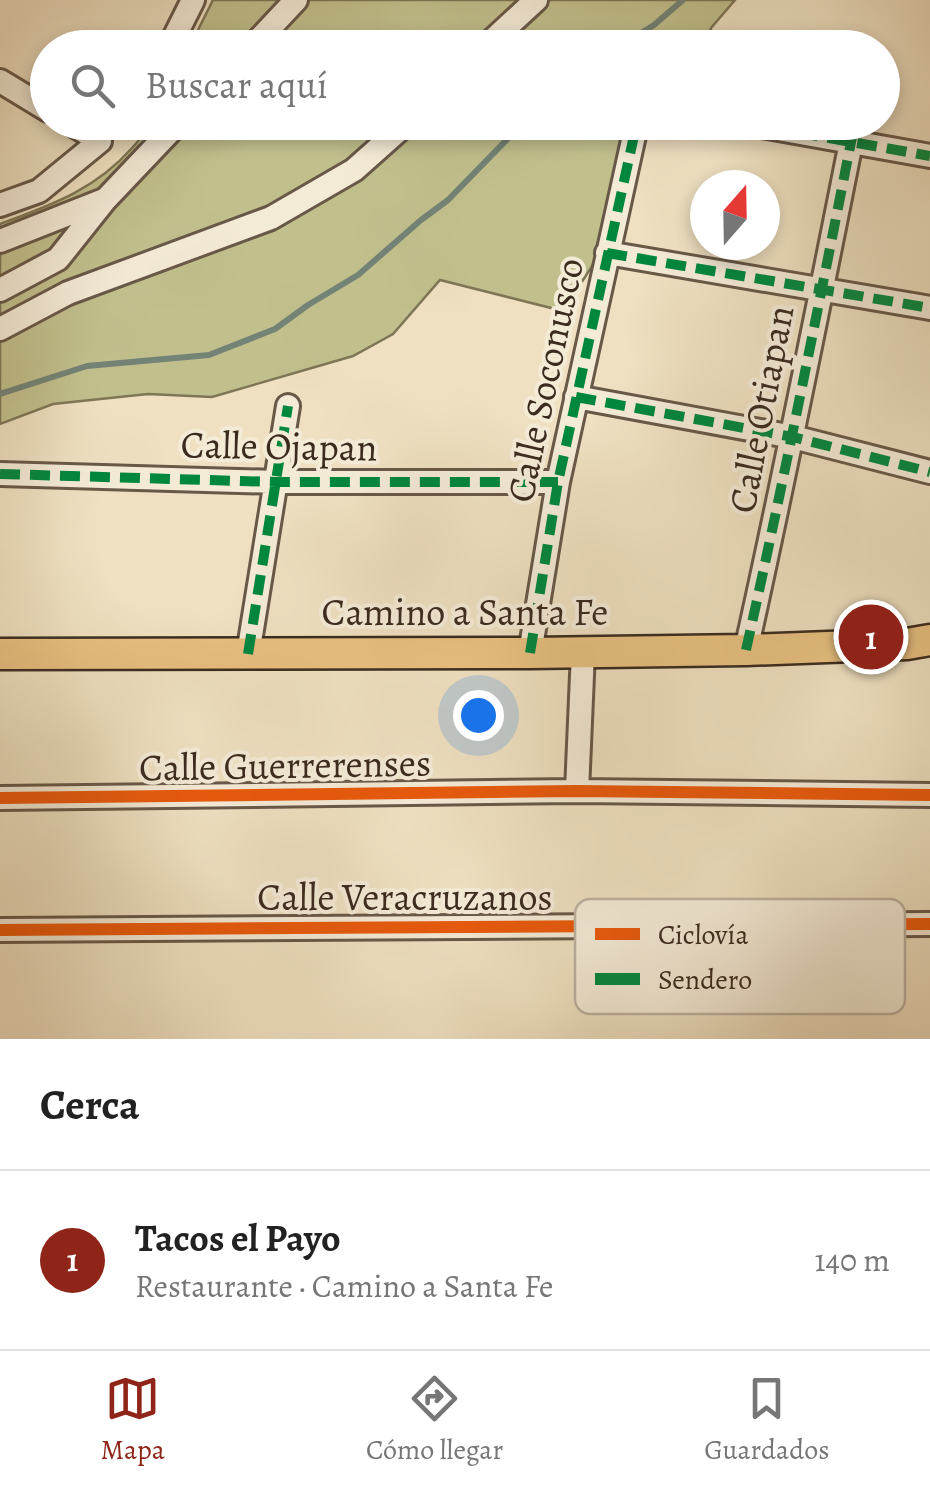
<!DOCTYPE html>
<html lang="es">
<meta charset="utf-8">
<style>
body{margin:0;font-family:Alegreya,serif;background:#f6f6f6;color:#222}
.compass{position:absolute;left:690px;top:170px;width:90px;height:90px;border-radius:50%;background:#fff;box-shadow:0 5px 15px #0003;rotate:20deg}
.you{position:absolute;left:478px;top:715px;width:35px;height:35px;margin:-25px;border:8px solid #fff;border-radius:50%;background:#1a73e8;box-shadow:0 0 0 15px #1a73e833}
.badge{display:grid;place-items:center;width:65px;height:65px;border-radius:50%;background:#8f2418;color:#fff;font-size:32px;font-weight:700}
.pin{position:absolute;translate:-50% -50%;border:5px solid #fff;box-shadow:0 2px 10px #0006}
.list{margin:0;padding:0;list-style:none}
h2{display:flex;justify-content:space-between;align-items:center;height:130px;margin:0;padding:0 40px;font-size:42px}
h2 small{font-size:32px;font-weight:400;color:#767676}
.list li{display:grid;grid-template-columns:65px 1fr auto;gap:30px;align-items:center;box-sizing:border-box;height:180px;padding:0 40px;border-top:2px solid #e0e0e0}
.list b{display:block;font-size:38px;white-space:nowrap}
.list p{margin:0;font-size:32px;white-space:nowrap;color:#767676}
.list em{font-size:32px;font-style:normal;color:#767676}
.icon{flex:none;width:55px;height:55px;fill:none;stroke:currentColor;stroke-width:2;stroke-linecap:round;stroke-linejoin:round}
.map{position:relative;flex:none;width:930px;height:1039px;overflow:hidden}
.search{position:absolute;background:#fff;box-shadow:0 5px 15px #0003;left:30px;right:30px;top:30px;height:110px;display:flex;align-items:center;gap:25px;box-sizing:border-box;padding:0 35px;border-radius:55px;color:#767676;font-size:38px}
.sheet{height:310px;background:#fff}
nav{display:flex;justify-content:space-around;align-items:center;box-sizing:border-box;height:140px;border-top:2px solid #e0e0e0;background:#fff;font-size:28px;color:#767676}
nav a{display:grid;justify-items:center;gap:5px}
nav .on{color:#8f2418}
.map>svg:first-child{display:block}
.green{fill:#c1c08d;stroke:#7e7656;stroke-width:2.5}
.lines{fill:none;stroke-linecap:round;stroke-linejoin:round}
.stream{stroke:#738376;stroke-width:6}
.minor-casing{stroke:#685848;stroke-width:28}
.major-casing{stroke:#3b2b1f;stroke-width:35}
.minor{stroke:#f4ebd7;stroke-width:22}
.major{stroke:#e7c080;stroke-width:30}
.quiet{stroke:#00873e;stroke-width:10;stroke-dasharray:20 10;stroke-linecap:butt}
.cycleway-casing{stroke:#f4ebd7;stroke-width:19}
.cycleway{stroke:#e8590c;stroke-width:12}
.labels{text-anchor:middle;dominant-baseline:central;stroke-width:8;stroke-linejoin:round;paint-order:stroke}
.street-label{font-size:38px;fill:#3b2b1f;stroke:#f4ebd7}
.key{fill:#f4ebd7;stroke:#bcb1a0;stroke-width:2.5}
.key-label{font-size:28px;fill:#3b2b1f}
</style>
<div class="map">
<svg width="930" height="1039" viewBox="0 0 930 1039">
<rect width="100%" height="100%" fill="#eee0c1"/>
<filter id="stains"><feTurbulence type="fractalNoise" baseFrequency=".002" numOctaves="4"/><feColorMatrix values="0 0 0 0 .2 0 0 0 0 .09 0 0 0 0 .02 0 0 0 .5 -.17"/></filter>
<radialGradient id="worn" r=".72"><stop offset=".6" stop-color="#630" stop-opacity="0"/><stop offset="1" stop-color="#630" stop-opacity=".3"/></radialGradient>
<path class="green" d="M213 0H735L711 28 707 47 189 48Z
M151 123H630L596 260 563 311 440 280 393 334 353 356 212 397 148 394 53 404 0 424V224C51 205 95 190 132 148 139 140 146 133 151 123Z"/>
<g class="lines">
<path class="stream" d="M617 48 654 25 683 0
M0 394 87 366 209 355 275 329 308 305 358 275 421 220 448 200 524 122"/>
<defs>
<path id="minor" d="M169 48 193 0
M251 48 296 0
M484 48 536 0
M0 81 48 110
M739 122 930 156
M0 205 39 191 100 141 69 122
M0 241 104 200
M607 253 930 308
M0 290 58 259 105 200 179 122
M0 329 68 293 271 218 354 170 408 122
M576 397 793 437 930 472
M0 474 277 482H558
M746 650C785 475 820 299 855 122
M530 653 558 482 637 122
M248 654 288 406
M577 791 583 652
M0 798 577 791 930 795
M0 930 930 924"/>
<path id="major" d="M0 654 530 653 746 650 907 644 930 640"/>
</defs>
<use href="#minor" class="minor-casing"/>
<use href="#major" class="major-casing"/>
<use href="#minor" class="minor"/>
<use href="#major" class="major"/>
<path class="quiet" d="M739 122 930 156
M607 253 930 308
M576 397 793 437 930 472
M0 474 277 482H558
M746 650C785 475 820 299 855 122
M530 653 558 482 637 122
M248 654 288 406"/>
<defs>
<path id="cycleway" d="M0 798 577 791 930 795
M0 930 930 924"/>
</defs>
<use href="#cycleway" class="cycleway-casing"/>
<use href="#cycleway" class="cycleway"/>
</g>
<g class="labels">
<g class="street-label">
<text transform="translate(545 380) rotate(-78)">Calle Soconusco</text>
<text transform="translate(761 409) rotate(-79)">Calle Otiapan</text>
<text transform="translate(279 446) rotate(1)">Calle Ojapan</text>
<text x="465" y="612">Camino a Santa Fe</text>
<text transform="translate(285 765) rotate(-1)">Calle Guerrerenses</text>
<text x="405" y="897">Calle Veracruzanos</text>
</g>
</g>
<rect x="575" y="899" width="330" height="115" rx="15" class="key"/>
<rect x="595" y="928" width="45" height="12" fill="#e8590c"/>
<rect x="595" y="973" width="45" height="12" fill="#00873e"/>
<g class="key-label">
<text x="658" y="944">Ciclovía</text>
<text x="658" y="989">Sendero</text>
</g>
<rect width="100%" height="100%" filter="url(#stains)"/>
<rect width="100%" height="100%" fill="url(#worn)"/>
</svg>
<svg class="compass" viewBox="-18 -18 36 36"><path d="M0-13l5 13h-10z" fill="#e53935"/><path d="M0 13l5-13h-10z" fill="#767676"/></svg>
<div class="you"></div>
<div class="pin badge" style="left:871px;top:637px">1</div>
<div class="search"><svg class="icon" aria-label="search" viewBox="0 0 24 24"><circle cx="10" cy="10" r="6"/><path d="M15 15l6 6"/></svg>Buscar aquí</div>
</div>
<section class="sheet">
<h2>Cerca<small></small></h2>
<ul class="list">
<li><span class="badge">1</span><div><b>Tacos el Payo</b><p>Restaurante · Camino a Santa Fe</p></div><em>140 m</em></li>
</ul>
</section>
<nav>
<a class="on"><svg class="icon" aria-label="map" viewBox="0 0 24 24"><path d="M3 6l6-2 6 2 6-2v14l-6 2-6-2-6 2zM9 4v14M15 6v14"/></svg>Mapa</a>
<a><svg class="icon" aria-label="directions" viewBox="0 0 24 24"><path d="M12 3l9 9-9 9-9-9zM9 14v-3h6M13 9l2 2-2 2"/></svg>Cómo llegar</a>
<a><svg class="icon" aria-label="saved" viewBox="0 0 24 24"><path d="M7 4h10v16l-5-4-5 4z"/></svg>Guardados</a>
</nav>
